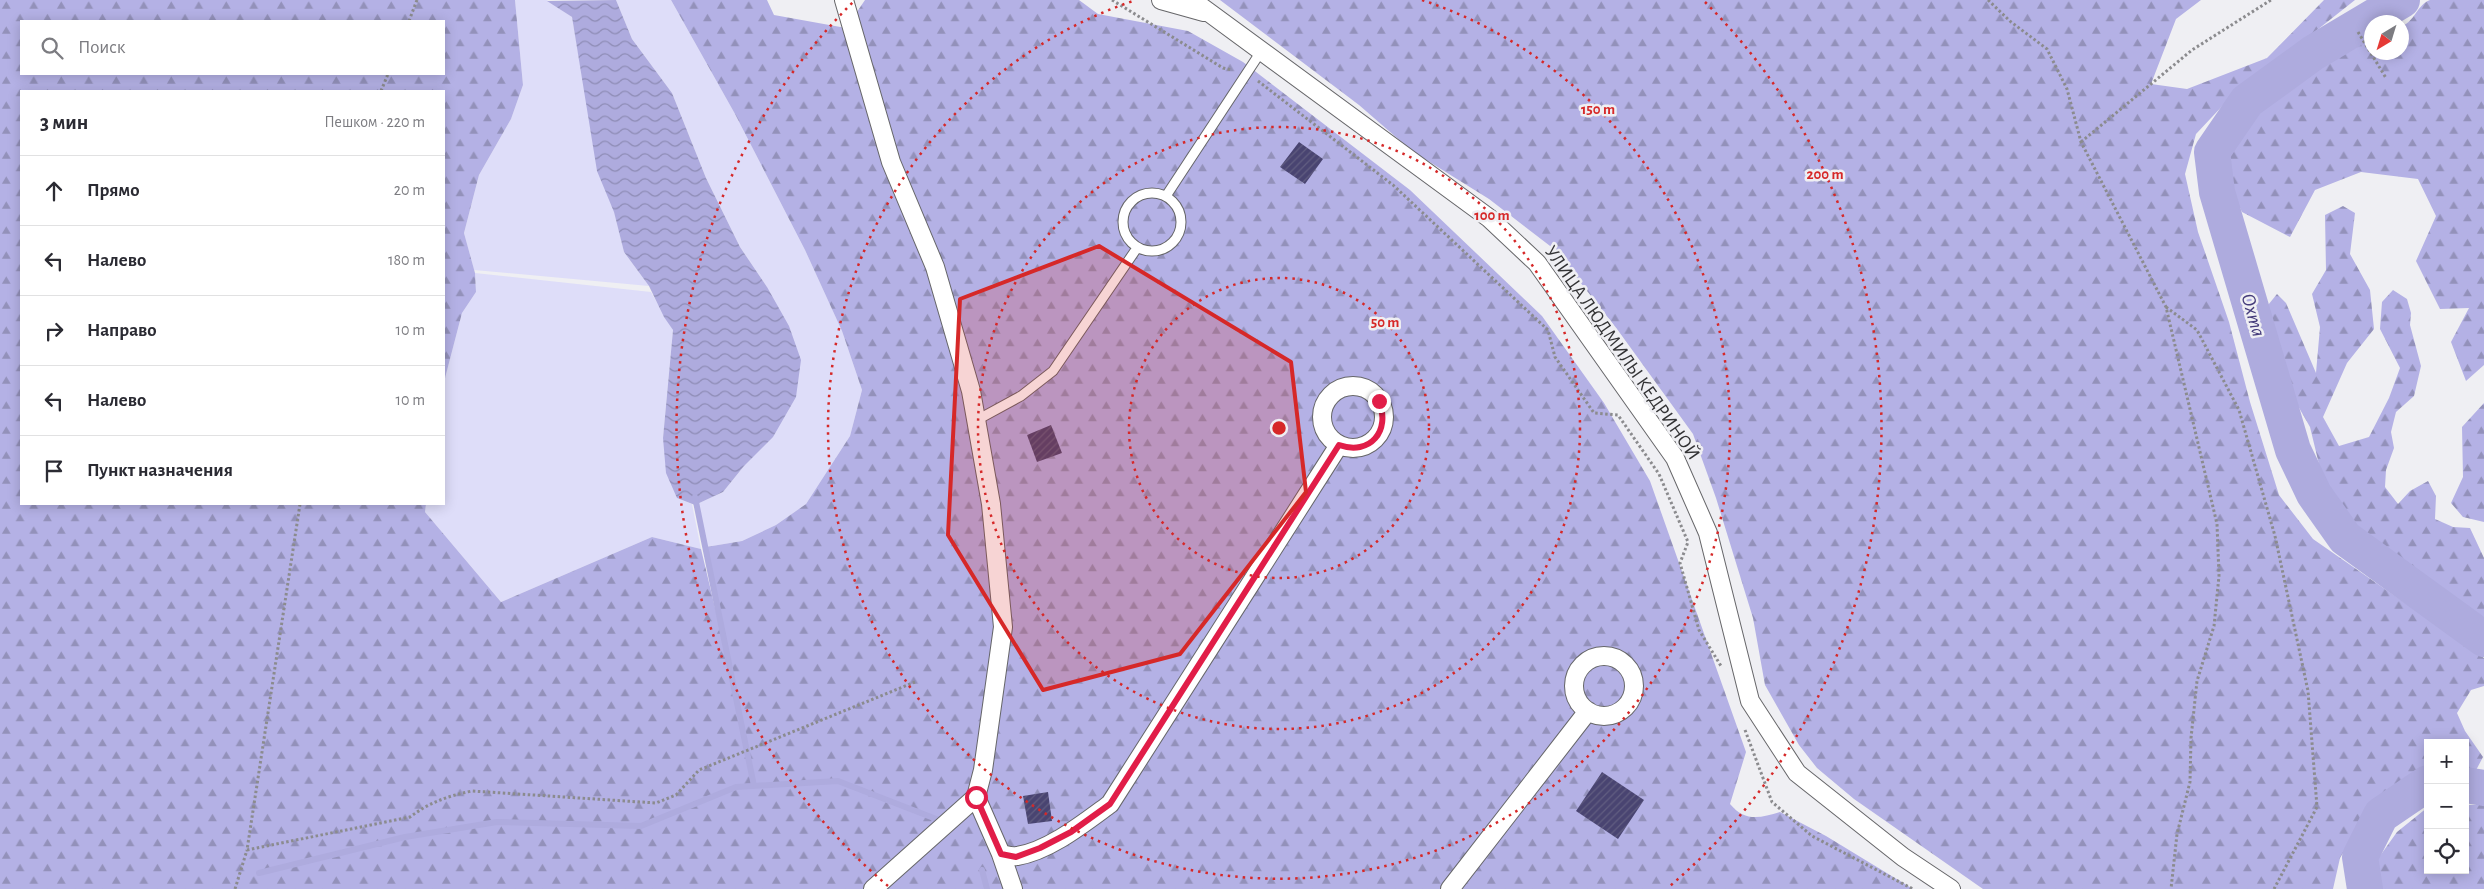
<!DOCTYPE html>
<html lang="ru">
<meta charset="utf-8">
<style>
body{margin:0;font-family:"Alegreya Sans",sans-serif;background:#f2f2f3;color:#2b2b33}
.controls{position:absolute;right:15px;bottom:15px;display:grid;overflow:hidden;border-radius:0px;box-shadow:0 2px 12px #0003}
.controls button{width:45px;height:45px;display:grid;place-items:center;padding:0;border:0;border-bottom:1px solid #e1e1e2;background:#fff;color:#2b2b33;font:25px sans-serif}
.compass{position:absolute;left:2364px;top:15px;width:45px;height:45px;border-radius:50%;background:#fff;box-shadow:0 2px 12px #0003;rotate:218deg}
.stop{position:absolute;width:15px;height:15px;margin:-11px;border:4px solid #e11d48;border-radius:50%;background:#fff}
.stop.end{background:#e11d48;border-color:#fff;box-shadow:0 1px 5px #0008}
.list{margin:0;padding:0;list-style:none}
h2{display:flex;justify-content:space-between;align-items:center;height:65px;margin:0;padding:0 20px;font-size:21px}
h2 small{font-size:16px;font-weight:400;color:#7c7c81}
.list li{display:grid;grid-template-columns:32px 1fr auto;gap:15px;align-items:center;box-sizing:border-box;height:70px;padding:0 20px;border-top:1px solid #e1e1e2}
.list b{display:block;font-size:19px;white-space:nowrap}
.list em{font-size:16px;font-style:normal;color:#7c7c81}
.icon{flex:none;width:28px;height:28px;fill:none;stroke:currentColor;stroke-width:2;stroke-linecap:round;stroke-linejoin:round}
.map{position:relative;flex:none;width:2484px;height:889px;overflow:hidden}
.search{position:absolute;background:#fff;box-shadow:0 2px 12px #0003;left:20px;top:20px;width:425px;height:55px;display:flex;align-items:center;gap:12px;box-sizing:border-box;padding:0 18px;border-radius:0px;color:#7c7c81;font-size:19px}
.panel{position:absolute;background:#fff;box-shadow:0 2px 12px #0003;left:20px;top:90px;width:425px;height:415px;border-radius:0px}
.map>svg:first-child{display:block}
.grass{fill:#deddf9}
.forest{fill:url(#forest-firs);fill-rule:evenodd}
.water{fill:url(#water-waves)}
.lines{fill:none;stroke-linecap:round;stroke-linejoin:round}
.stream{stroke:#aeabde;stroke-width:6}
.river{stroke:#aeabde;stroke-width:36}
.building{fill:url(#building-hatch)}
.lane-casing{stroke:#666669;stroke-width:11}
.street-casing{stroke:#666669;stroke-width:20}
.path{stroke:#8b8b8e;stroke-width:3;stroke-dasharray:2.5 2.5;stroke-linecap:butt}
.lane{stroke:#fff;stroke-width:9}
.street{stroke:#fff;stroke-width:18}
.route{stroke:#e11d48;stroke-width:6}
.marked{fill:#d62828;fill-opacity:0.2;stroke:#d62828;stroke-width:4;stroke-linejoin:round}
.ring{fill:none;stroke:#d62828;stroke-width:2.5;stroke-dasharray:2.5 5}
.labels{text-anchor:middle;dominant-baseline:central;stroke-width:5;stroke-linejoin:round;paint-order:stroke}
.street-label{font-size:19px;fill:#333335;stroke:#efeff3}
.water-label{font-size:20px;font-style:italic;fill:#453c7b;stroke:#efeff3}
.centre{fill:#d62828;stroke:#efeff3;stroke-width:2.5}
.ring-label{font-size:15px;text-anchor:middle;font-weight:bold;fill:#d62828;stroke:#efeff3;stroke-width:5;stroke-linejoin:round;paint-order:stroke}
</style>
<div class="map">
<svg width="2484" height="889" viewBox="0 0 2484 889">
<defs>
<pattern id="forest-firs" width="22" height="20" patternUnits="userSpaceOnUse" patternTransform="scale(1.25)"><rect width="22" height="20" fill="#b4b1e5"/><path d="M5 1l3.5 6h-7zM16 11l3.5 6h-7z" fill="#9391ba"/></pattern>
<pattern id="water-waves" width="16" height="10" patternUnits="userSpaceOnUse" patternTransform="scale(1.25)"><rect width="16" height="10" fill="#aeabde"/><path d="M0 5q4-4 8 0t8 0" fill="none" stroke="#8e8cb5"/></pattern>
<pattern id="building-hatch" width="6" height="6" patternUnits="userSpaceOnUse" patternTransform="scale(1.25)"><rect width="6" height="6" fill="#494471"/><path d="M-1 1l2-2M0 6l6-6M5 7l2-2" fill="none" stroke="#615d81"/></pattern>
</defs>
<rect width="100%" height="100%" fill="#efeff3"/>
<path class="grass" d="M515 0H547L572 17 583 82 624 252 649 286 474 270 464 233 479 175 511 119 523 85Z
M616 0H671L735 114 805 250 842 331 862 390 850 436 806 504 776 525 742 541 706 547 697 504 723 492 744 466 767 287 740 247 706 178 672 93 632 39Z
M475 273 651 292 673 330 663 438 677 498 692 504 701 549 652 537 501 602 425 512 426 504H444V382L462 313 476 292Z"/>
<path class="forest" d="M0 0H515L523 85 511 119 479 175 464 233 475 273 476 292 462 313 444 382V91H21V504H426L425 512 501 602 652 537 701 549 727 658 706 547 742 541 776 525 806 504 850 436 862 390 842 331 805 250 735 114 671 0H767L774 15 846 28 865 0H1079L1098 14 1188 31 1243 62 1410 190 1542 316 1604 403 1650 481 1746 752 1730 804C1745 822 1760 818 1780 812L1826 836 1913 889H0ZM21 21H444V74H21Z
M1220 0H2201L2176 19 2151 84 2187 89 2267 58 2324 0H2355L2227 101 2196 134 2185 174 2198 232 2229 322 2250 402 2279 495 2313 539 2484 658V686L2471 690 2457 713 2465 731 2483 757 2474 774 2465 773V743H2428V767L2400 782 2374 801 2340 858 2333 889H1983L1854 799 1817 768 1799 745 1765 685 1753 618 1716 498 1693 434 1617 329 1554 249 1489 199 1412 151 1359 105Z
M2430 0H2484V365L2466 381 2451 342 2469 308 2440 309 2416 261 2436 216 2418 179 2361 172 2315 190 2290 237 2242 212 2226 179 2234 135 2265 97 2371 37 2372 52H2402V26C2415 21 2417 5 2430 0Z
M2343 206 2355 213 2350 254 2370 290 2374 329 2347 363 2323 417 2339 446 2369 437 2389 398 2400 368 2380 329 2382 302 2393 290 2407 299 2411 313 2410 325 2421 366 2414 396 2396 412 2391 432 2394 448 2386 470 2385 487 2398 504 2410 491 2428 481 2436 496 2435 519 2453 527 2470 528 2484 558V617L2470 615 2388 552 2366 538 2340 512 2324 485 2310 427 2294 399 2275 356 2264 310 2277 294 2286 303 2316 373 2320 327 2312 294 2326 270 2325 215Z
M2484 403V522L2463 517 2451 503 2463 477 2462 427Z
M2465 805H2484V889H2369L2365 877 2397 832 2428 807V870H2465Z"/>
<path class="water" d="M616 0 632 39 672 93 706 178 740 247 767 287 789 326 801 360 796 397 773 437 744 466 723 492 695 505 677 498 666 473 663 438 673 330 664 317 649 286 624 252 614 212 597 171 572 17 547 1Z"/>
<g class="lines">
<path class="stream" d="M695 497 754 786
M982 870 987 889
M259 873 405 837 497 822 641 826 736 787 838 781 944 822"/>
<path class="river" d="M2402 0 2313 53 2247 101 2212 152 2217 192 2293 450 2314 494 2345 538 2484 639
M2465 785 2484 788
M2365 889 2360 857 2381 815 2428 783"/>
</g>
<path class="building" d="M1299 142 1323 159 1305 184 1280 167Z
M1051 425 1062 453 1037 462 1027 435Z
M1602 772 1644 800 1618 839 1576 811Z
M1048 792 1052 821 1028 824 1023 796Z"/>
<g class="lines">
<defs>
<path id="lane" d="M1123 222a29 29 0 1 1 58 0a29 29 0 1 1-58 0Z
M1166 196 1262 50
M977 420 1021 396 1053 371 1137 248"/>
<path id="street" d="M844 0 891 162 935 267 971 391 991 504 1003 627 983 770 976 797 873 889
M1161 0 1204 12
M1192 0 1489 218 1537 263 1675 458 1708 533 1750 701 1797 773 1903 857 1951 889
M1322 417a31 31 0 1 1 62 0a31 31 0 1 1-62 0Z
M1574 686a30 30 0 1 1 60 0a30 30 0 1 1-60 0Z
M976 797 1001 854 1013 889
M1001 854C1006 855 1012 857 1017 856 1049 851 1084 823 1110 804L1339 445
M1450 889 1588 711"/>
</defs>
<use href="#lane" class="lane-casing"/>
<use href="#street" class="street-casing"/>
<path class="path" d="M1112 0 1223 68 1232 70
M1988 0 2011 22 2047 49 2067 89 2081 142 2166 307 2217 524 2219 576 2214 626 2197 681 2191 738 2190 782 2177 834 2171 889
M409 21 417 0
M2358 32 2386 78
M1258 81 1393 185 1548 330 1555 357 1594 413 1618 415 1659 474 1688 542 1680 563 1699 630 1721 666
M381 91 388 74
M2081 142 2192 50 2271 0
M2166 307 2197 330 2239 410 2275 536 2308 691 2317 807 2274 889
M300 504 247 850 410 817C430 802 448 796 472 791L656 803 676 795 699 770 915 682
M1745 730 1772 802 1812 836 1913 889
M235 889 247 850"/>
<use href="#lane" class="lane"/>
<use href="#street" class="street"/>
</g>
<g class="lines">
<path class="route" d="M976 797 1001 854 1016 857 1040 848 1071 832 1110 804 1339 445C1370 456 1391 431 1379 401"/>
</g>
<path class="marked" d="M1099 246 1291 362 1306 492 1180 654 1043 690 948 535 960 299Z"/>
<g class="ring">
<circle cx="1279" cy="428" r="150"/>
<circle cx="1279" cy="428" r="301"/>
<path d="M1422 0A451 451 0 1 1 1136 0"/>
<path d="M888 886A602 602 0 0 1 853 2M1705 2A602 602 0 0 1 1670 886"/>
</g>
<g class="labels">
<g class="street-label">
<text transform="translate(1622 353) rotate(55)">УЛИЦА ЛЮДМИЛЫ КЕДРИНОЙ</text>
</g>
<g class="water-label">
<text transform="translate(2253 315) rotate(74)">Охта</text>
</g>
</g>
<circle cx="1279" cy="428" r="8" class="centre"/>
<g class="ring-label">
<text x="1598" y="114">150 m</text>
<text x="1825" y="179">200 m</text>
<text x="1492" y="220">100 m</text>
<text x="1385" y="327">50 m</text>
</g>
</svg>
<div class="controls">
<button>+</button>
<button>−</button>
<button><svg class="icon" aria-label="locate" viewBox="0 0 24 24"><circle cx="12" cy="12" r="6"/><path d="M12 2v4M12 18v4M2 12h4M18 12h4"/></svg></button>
</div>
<svg class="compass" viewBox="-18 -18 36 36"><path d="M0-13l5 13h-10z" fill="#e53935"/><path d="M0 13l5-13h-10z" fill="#7c7c81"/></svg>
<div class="stop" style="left:976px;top:797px"></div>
<div class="stop end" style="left:1379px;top:401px"></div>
<div class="search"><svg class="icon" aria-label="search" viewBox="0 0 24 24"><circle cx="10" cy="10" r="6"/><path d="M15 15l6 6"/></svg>Поиск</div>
<section class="panel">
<h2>3 мин<small>Пешком · 220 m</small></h2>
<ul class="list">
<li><svg class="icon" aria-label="ahead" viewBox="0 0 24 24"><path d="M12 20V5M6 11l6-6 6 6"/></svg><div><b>Прямо</b></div><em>20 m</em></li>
<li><svg class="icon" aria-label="left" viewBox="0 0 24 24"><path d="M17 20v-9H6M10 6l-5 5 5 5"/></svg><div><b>Налево</b></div><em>180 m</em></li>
<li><svg class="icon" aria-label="right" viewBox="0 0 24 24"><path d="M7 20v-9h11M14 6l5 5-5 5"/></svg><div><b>Направо</b></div><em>10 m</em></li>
<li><svg class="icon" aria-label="left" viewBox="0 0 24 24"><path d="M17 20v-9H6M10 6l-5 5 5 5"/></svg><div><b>Налево</b></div><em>10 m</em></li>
<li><svg class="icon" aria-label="arrive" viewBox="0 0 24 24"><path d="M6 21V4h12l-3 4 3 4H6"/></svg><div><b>Пункт назначения</b></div></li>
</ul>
</section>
</div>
